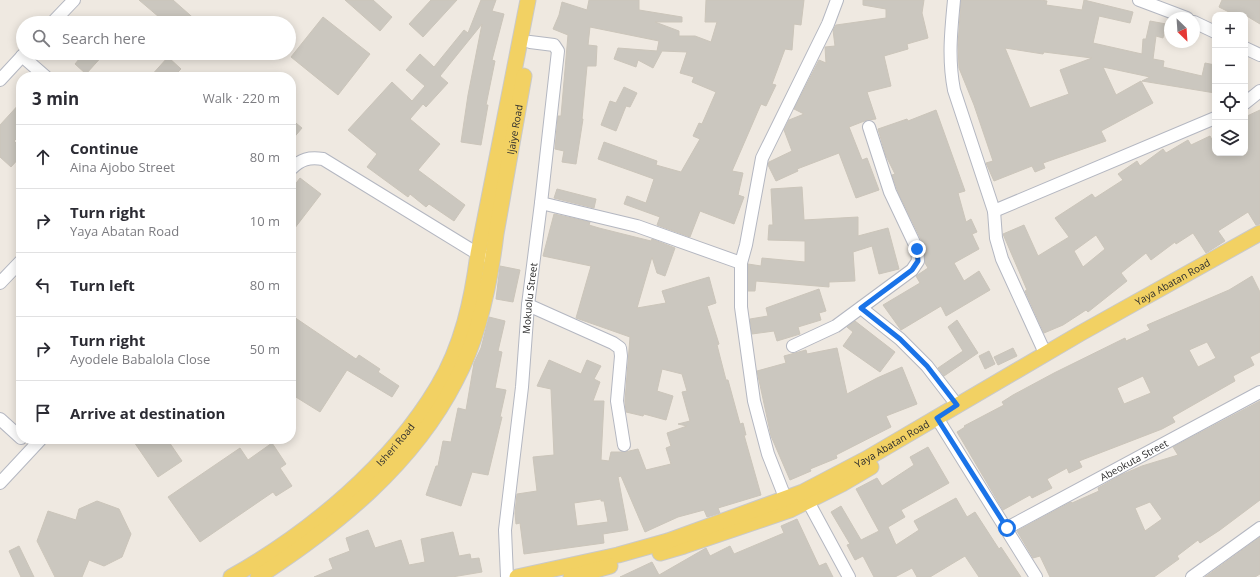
<!DOCTYPE html>
<meta charset="utf-8">
<style>
body{margin:0;font-family:"Open Sans",sans-serif;background:#f2f2f3;color:#2b2b33}
.controls{position:absolute;right:12px;top:12px;display:grid;overflow:hidden;border-radius:8px;box-shadow:0 2px 10px #0003}
.controls button{width:36px;height:36px;display:grid;place-items:center;padding:0;border:0;border-bottom:1px solid #e1e1e2;background:#fff;color:#2b2b33;font:20px sans-serif}
.compass{position:absolute;left:1164px;top:12px;width:36px;height:36px;border-radius:50%;background:#fff;box-shadow:0 2px 10px #0003;rotate:155deg}
.stop{position:absolute;width:12px;height:12px;margin:-9px;border:3px solid #1a73e8;border-radius:50%;background:#fff}
.stop.end{background:#1a73e8;border-color:#fff;box-shadow:0 1px 4px #0008}
.list{margin:0;padding:0;list-style:none}
h2{display:flex;justify-content:space-between;align-items:center;height:52px;margin:0;padding:0 16px;font-size:17px}
h2 small{font-size:13px;font-weight:400;color:#7c7c81}
.list li{display:grid;grid-template-columns:26px 1fr auto;gap:12px;align-items:center;box-sizing:border-box;height:64px;padding:0 16px;border-top:1px solid #e1e1e2}
.list b{display:block;font-size:15px;white-space:nowrap}
.list p{margin:0;font-size:13px;white-space:nowrap;color:#7c7c81}
.list em{font-size:13px;font-style:normal;color:#7c7c81}
.icon{flex:none;width:22px;height:22px;fill:none;stroke:currentColor;stroke-width:2;stroke-linecap:round;stroke-linejoin:round}
.map{position:relative;flex:none;width:1260px;height:577px;overflow:hidden}
.search{position:absolute;background:#fff;box-shadow:0 2px 10px #0003;left:16px;top:16px;width:280px;height:44px;display:flex;align-items:center;gap:10px;box-sizing:border-box;padding:0 14px;border-radius:22px;color:#7c7c81;font-size:15px}
.panel{position:absolute;background:#fff;box-shadow:0 2px 10px #0003;left:16px;top:72px;width:280px;height:372px;border-radius:16px}
.map>svg:first-child{display:block}
.building{fill:#cbc7bf;stroke:#cbc5ba;fill-rule:evenodd}
.lines{fill:none;stroke-linecap:round;stroke-linejoin:round}
.minor-casing{stroke:#b4b7c1;stroke-width:14}
.major-casing{stroke:#c9c9c9;stroke-width:17}
.minor{stroke:#fff;stroke-width:12}
.major{stroke:#f2d163;stroke-width:15}
.route{stroke:#1a73e8;stroke-width:5}
.labels{text-anchor:middle;dominant-baseline:central;stroke-width:3;stroke-linejoin:round;paint-order:stroke}
.street-label{font-size:10px;fill:#2e2e2e;stroke:#fff}
</style>
<div class="map">
<svg width="1260" height="577" viewBox="0 0 1260 577">
<rect width="100%" height="100%" fill="#efe9e1"/>
<path class="building" d="M139 0H173L199 23H166Z
M345 0H373L392 17 380 31Z
M431 0H457L423 37 409 24Z
M481 0H496L492 11 504 14 492 60 495 61 486 105H488L481 145 461 142 468 95 482 24 440 76 448 83 426 107 423 104 410 119 440 144 418 170 465 205 454 221 429 204 426 207 410 194 408 197 367 167 377 154 348 130 392 82 412 101 425 86 406 70 420 54 434 67 464 30 468 33Z
M589 0H639V10L682 17V22H655L679 31V36H695L711 42 717 22H705L706 0H804L801 25 794 24 792 50 785 49 772 84 776 85 766 106 761 104 732 171 743 173 738 195 744 197 734 224 700 211 690 237 657 225 660 217 624 204 627 196 646 203 654 179 598 159 604 142 657 161 656 165 681 172 700 139 693 136 699 123 702 124 716 92 692 82 694 77 680 73 687 52 662 51 653 68 638 60 636 67 614 59 618 48 657 51 659 41 590 27 588 45 597 46 596 66H587L582 119H583L576 164 562 162 564 151 555 149 558 116H561L568 35 553 29 559 15 562 2 587 10Z
M863 0H924L922 13 928 38 907 44 908 49 884 56 891 86 867 92 876 119 867 120 849 127 862 160 867 158 879 190 856 198 839 153 797 169 798 171 776 181 768 165 769 162 792 151 784 130 789 120 804 114 794 109 819 60 826 63 825 47 835 46 833 30 836 25 886 18V9L863 5Z
M961 0H1041L1047 1 1046 5 1082 10 1084 0 1133 12 1130 23 1099 16 1093 43 1142 54 1143 39H1146L1150 21 1166 24 1163 38 1156 36 1153 59 1164 61 1163 67 1202 76 1205 63 1215 65V93L1142 81 1150 77 1103 67 1116 95 1141 81 1153 103 1101 131 1106 141 1043 163 1045 168 1035 172 1032 166 994 181 986 163 993 161 974 105 959 68 958 45ZM1005 48 1043 54 1044 52 1092 58 1060 70 1069 94 1030 108Z
M1222 0H1260V24L1245 15H1230L1231 13 1219 7Z
M323 17 370 54 338 95 291 57Z
M84 53H105L86 74 75 64Z
M168 57 181 69 173 77H150Z
M624 87 637 93 630 107 626 106 616 131 601 125 610 101 616 103Z
M21 102V134L14 141 21 148V156L11 167 0 157V125Z
M936 110 965 191 958 193 966 222 971 219 977 232 972 234 979 249 954 263 964 281 979 271 990 290 946 316 941 306 901 330 883 305 920 283 916 276 928 268 925 263 924 246 898 192 892 175 895 174 886 156 878 129 907 119 908 121Z
M1260 110V224L1256 225 1248 212 1218 231 1225 241 1206 253 1193 233 1176 244 1175 242 1151 260 1146 253 1121 273 1127 281 1088 312 1086 310 1063 325 1044 333 1025 291 1027 290 1003 234 1024 225 1038 256 1069 237 1055 218 1092 194 1095 198 1123 180 1118 174 1137 161 1140 166 1163 149 1166 153 1188 140 1191 145 1210 136 1215 145V153H1245V117ZM1096 235 1105 249 1083 267 1074 251Z
M291 119 302 128 291 141Z
M300 178 321 194 291 233V190Z
M802 187 804 220 858 217V236L888 228 899 269 879 274 872 246 853 252 855 281 829 282V287L756 281 755 291H748V264L761 266 762 258 805 262V241L768 240 769 225H773L771 189Z
M557 189 596 199 594 208 554 198Z
M554 214 590 222 589 225 599 228 651 241 652 239 675 248 665 276 657 273 652 257 637 308 666 303 662 291 709 277 716 303 707 306 719 344 717 345 726 380H728L740 424 743 423 746 435H744L761 495 718 508 720 513 707 517 704 510 678 517 645 532 621 476 618 477 628 530 603 534 604 543 524 554 520 523 516 524 515 513 517 494 537 491 533 457 554 455 551 389 537 386 549 360 581 374 587 360 601 366 594 379 600 382 593 401H604L601 460 609 461 611 452H625L638 449 646 470 671 464 666 448 671 446 667 433 687 426 678 424 690 421 682 392 687 391 682 374 662 369 657 391 673 396 666 420 644 414 643 416 626 412 625 401 630 337 576 318 591 266 543 256ZM601 499V501H604L608 522 577 526 574 503Z
M500 266 520 270 513 302 496 299Z
M1252 276 1260 292V352L1250 357 1254 365 1233 376 1235 381 1172 417 1175 422 1162 429 1079 461 1082 467 1069 473 1067 468 1047 479 1052 488 1032 498 1030 495 1003 510 957 432 965 427 964 426 1004 405 1002 402 1013 395 1054 373 1125 338 1126 341 1150 330 1147 325 1229 290ZM1207 342 1216 358 1198 367 1189 350ZM1143 376 1151 393 1124 404 1117 388Z
M819 289 826 311 819 313 821 320 798 327 800 334 777 341 774 331 752 334 750 319 768 316 766 308Z
M291 315 356 359 359 355 380 369 378 372 399 386 392 397 347 370 320 412 291 394Z
M489 317 505 321 498 351 502 352 495 388 506 390 500 417H502L488 475 472 472 461 506 426 495 436 466H438L443 441 451 442 458 408 466 410 474 363 481 348Z
M957 320 978 353 944 376 938 368 963 351 948 327Z
M855 321 895 352 880 372 843 346 853 332 847 327Z
M837 348 847 394 877 378 902 367 917 404 886 416 891 427 836 455 837 458 810 469 811 471 790 480 771 436 757 371 786 363 784 356 806 350 807 354Z
M1013 348 1017 356 998 365 994 357Z
M989 351 995 364 985 369 979 356Z
M1260 401V500L1220 530 1200 543 1198 540 1177 556 1179 559 1154 577H1050L1040 556 1033 558 1017 531 1071 502 1072 503 1099 491 1098 488 1121 475 1142 466 1178 455 1173 447ZM1150 502 1162 519 1145 531 1135 508Z
M132 439H167L182 461 158 477Z
M272 443 286 464 280 468 292 486 276 496 273 492 200 542 168 497 240 448 248 460Z
M928 447 949 483 901 510 905 517 888 527 896 545 919 530 914 521 956 498 967 517 975 512 999 549 1001 547 1021 577H979L965 556 930 577H917L912 568 895 577H874L863 556 855 560 847 545 850 544 831 512 841 506 861 540 879 531 856 489 877 478 882 486 914 465 910 457Z
M97 501 119 509 131 534 122 557 104 566 89 560 82 577H55L37 541 48 511 76 520 79 509Z
M797 519 819 566 826 563 833 577H620L652 562 659 575 706 548 710 556 730 546 734 554 784 533 781 526Z
M368 530 375 548 401 540 409 565 425 562 421 539 453 532 459 556 470 554 471 559 479 558 482 572 452 577H314L333 569 329 559 350 551 346 538Z
M1260 537V574L1255 577H1205Z
M19 546 34 577H21L9 551Z"/>
<g class="lines">
<defs>
<g id="minor">
<path d="M954 0C951 31 948 59 954 90L994 211 1215 118"/>
<path d="M1139 0 1187 18"/>
<path d="M1194 22 1215 32"/>
<path d="M52 23 74 0"/>
<path d="M1245 48 1260 55"/>
<path d="M22 56 46 77"/>
<path d="M0 80 25 53"/>
<path d="M1245 103 1260 91"/>
<path d="M291 169C301 159 309 157 323 159L478 254 486 256"/>
<path d="M541 203 637 226 741 263"/>
<path d="M994 211 996 238 1002 259 1045 353"/>
<path d="M0 283 21 261"/>
<path d="M528 305 613 343 620 348 621 356 617 401 624 445"/>
<path d="M861 308 900 339 927 366 957 405"/>
<path d="M793 346 836 326 912 270 918 261 917 249 890 192 869 127"/>
<path d="M937 418 1036 577"/>
<path d="M0 419 21 438"/>
<path d="M0 483 41 439"/>
<path d="M804 494 849 577"/>
<path d="M788 505 768 454 754 401 741 307V263L746 245 762 158 828 24 837 0"/>
<path id="s1" d="M1007 528 1260 392"/>
<path id="s2" d="M507 577 505 530 522 387 528 305 541 203 558 51 554 45 530 42"/>
<path d="M1192 577 1260 528"/>
</g>
<g id="major">
<path d="M660 553 684 546 790 510 842 484 871 467"/>
<path id="s3" d="M231 577C311 532 391 465 438 386 462 346 472 300 478 254L528 0"/>
<path id="s4" d="M258 577C336 526 413 465 456 380 479 337 490 283 496 234L524 76"/>
<path id="s5" d="M517 577 618 555 668 541 803 492 866 459 1081 333 1260 233"/>
<path d="M571 577 610 566"/>
</g>
</defs>
<use href="#minor" class="minor-casing"/>
<use href="#major" class="major-casing"/>
<use href="#minor" class="minor"/>
<use href="#major" class="major"/>
</g>
<g class="lines">
<path class="route" d="M917 249 918 261 912 270 861 308 900 339 927 366 957 405 937 418 1007 528"/>
</g>
<g class="labels">
<g class="street-label">
<text stroke="none"><textPath href="#s4" startOffset="541">Ijaiye Road</textPath></text>
<text stroke="none"><textPath href="#s5" startOffset="724">Yaya Abatan Road</textPath></text>
<text stroke="none"><textPath href="#s2" startOffset="280">Mokuolu Street</textPath></text>
<text stroke="none"><textPath href="#s3" startOffset="212">Isheri Road</textPath></text>
<text stroke="none"><textPath href="#s5" startOffset="400">Yaya Abatan Road</textPath></text>
<text stroke="none"><textPath href="#s1" startOffset="144">Abeokuta Street</textPath></text>
</g>
</g>
</svg>
<div class="controls">
<button>+</button>
<button>−</button>
<button><svg class="icon" aria-label="locate" viewBox="0 0 24 24"><circle cx="12" cy="12" r="6"/><path d="M12 2v4M12 18v4M2 12h4M18 12h4"/></svg></button>
<button><svg class="icon" aria-label="layers" viewBox="0 0 24 24"><path d="M12 4l9 5-9 5-9-5zM3 14l9 5 9-5"/></svg></button>
</div>
<svg class="compass" viewBox="-18 -18 36 36"><path d="M0-13l5 13h-10z" fill="#e53935"/><path d="M0 13l5-13h-10z" fill="#7c7c81"/></svg>
<div class="stop" style="left:1007px;top:528px"></div>
<div class="stop end" style="left:917px;top:249px"></div>
<div class="search"><svg class="icon" aria-label="search" viewBox="0 0 24 24"><circle cx="10" cy="10" r="6"/><path d="M15 15l6 6"/></svg>Search here</div>
<section class="panel">
<h2>3 min<small>Walk · 220 m</small></h2>
<ul class="list">
<li><svg class="icon" aria-label="ahead" viewBox="0 0 24 24"><path d="M12 20V5M6 11l6-6 6 6"/></svg><div><b>Continue</b><p>Aina Ajobo Street</p></div><em>80 m</em></li>
<li><svg class="icon" aria-label="right" viewBox="0 0 24 24"><path d="M7 20v-9h11M14 6l5 5-5 5"/></svg><div><b>Turn right</b><p>Yaya Abatan Road</p></div><em>10 m</em></li>
<li><svg class="icon" aria-label="left" viewBox="0 0 24 24"><path d="M17 20v-9H6M10 6l-5 5 5 5"/></svg><div><b>Turn left</b></div><em>80 m</em></li>
<li><svg class="icon" aria-label="right" viewBox="0 0 24 24"><path d="M7 20v-9h11M14 6l5 5-5 5"/></svg><div><b>Turn right</b><p>Ayodele Babalola Close</p></div><em>50 m</em></li>
<li><svg class="icon" aria-label="arrive" viewBox="0 0 24 24"><path d="M6 21V4h12l-3 4 3 4H6"/></svg><div><b>Arrive at destination</b></div></li>
</ul>
</section>
</div>
